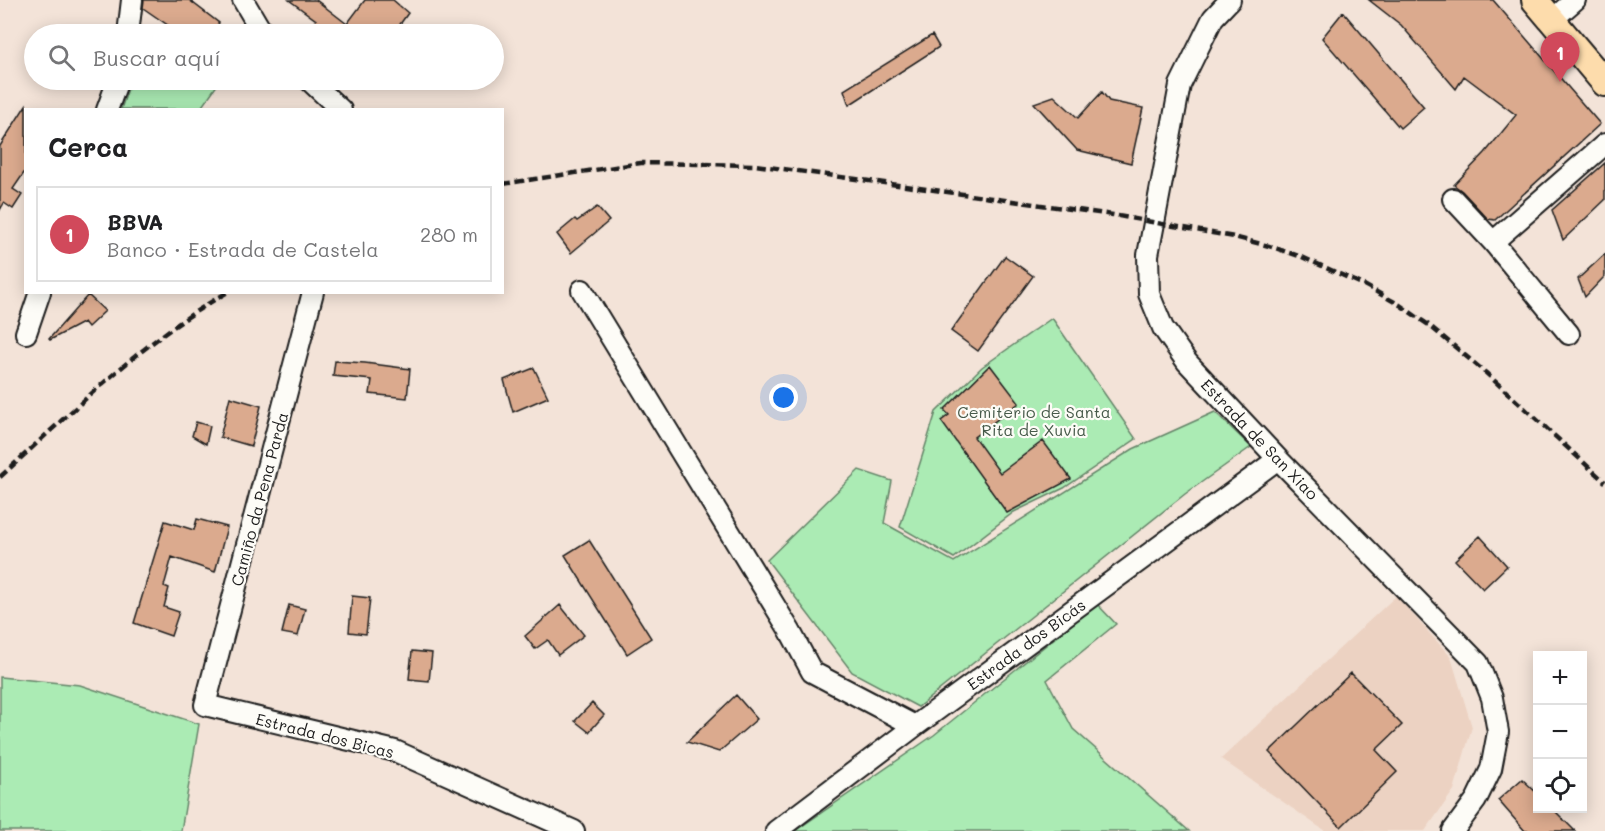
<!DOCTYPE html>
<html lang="es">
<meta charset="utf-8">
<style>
body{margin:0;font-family:Mali,sans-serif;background:#f6f6f6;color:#202124}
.controls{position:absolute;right:18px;bottom:18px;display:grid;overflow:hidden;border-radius:0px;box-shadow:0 3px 15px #0003}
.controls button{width:54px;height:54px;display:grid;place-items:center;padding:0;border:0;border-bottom:2px solid #e0e0e0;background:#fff;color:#202124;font:30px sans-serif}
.you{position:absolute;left:784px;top:398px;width:21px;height:21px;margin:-15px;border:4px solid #fff;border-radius:50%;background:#1a73e8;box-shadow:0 0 0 9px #1a73e833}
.badge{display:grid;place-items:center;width:39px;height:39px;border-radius:50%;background:#d1495b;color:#fff;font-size:20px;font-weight:700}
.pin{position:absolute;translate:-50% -50px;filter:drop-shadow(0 2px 3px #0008)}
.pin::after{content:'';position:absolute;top:32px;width:21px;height:18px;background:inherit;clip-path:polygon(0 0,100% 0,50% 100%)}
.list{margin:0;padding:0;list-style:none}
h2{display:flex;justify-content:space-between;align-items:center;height:78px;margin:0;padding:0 24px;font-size:26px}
h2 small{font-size:20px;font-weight:400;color:#757577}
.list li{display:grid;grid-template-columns:39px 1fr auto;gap:18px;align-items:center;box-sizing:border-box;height:96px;margin:0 12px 12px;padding:0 12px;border:2px solid #e0e0e0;border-radius:0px}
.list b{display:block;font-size:22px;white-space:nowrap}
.list p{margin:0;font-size:20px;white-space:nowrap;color:#757577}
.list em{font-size:20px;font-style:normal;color:#757577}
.icon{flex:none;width:33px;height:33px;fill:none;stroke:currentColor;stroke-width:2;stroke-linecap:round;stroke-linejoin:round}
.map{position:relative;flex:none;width:1605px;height:831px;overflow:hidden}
.search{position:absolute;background:#fff;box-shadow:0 3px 15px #0003;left:24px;top:24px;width:480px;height:66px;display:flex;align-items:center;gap:15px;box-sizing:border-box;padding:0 21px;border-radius:33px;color:#757577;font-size:22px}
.panel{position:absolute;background:#fff;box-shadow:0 3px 15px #0003;left:24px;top:108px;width:480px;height:186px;border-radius:0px}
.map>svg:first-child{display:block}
.built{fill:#ecd2c2}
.green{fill:#abebb4;stroke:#648468;stroke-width:1.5}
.building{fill:#dbaa8e;stroke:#1c1c1c;stroke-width:1.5}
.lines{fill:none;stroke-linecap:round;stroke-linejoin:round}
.minor-casing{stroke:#1c1c1c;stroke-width:24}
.major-casing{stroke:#1c1c1c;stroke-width:30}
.minor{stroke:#fdfcf7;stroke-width:20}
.major{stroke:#fddcac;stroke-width:26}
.rail{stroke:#1c1c1c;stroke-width:4.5;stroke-dasharray:9 4.5;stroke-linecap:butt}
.labels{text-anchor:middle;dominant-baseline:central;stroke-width:4.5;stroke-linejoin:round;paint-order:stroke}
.park-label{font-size:16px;fill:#475a4a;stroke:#fdfcf7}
.street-label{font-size:16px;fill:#1c1c1c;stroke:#fdfcf7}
</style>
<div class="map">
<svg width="1605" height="831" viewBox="0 0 1605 831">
<rect width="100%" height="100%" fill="#f3e3d8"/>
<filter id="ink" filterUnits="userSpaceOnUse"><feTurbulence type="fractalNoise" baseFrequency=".0167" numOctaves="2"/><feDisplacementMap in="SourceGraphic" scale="12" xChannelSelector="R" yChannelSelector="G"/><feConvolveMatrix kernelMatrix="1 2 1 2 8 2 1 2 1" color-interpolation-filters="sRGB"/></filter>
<g filter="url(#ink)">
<path class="built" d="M1396 596 1451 657 1472 727 1454 790 1425 831H1325L1221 759Z"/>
<path class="green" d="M131 80H218L220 81 200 109H121Z
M1052 318 1136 439 1064 488 1014 512 954 558 900 527 936 412 982 367Z
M1215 412 1251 447 1185 494 918 707 852 672 767 560 859 470 892 481 884 523 954 562 1133 449Z
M1097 604 1116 624 1047 680 1073 729 1189 831H795L934 735Z
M0 677 80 685 199 724 181 831H0Z"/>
<path class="building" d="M144 0H189L219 23 211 34H165L169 26 143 8Z
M289 0H316L347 24 365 0H393L408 13 393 34H306L316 20Z
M1369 0H1493L1600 124 1495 220 1488 219 1462 191 1454 185 1485 153 1516 115 1464 76 1456 89 1401 25Z
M1343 12 1424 107 1400 128 1322 38Z
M932 35 939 47 849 105 844 90Z
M1102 92 1109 101 1143 108 1131 163 1077 150 1034 103 1054 96 1078 118Z
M26 105V170L13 189 22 195 13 209 4 203 0 210V146Z
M1605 163V200L1563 240 1552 210Z
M597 207 609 221 571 253 557 234 575 219 577 221Z
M1605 254V276L1585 297 1578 279Z
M1005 256 1033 276 978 351 951 331Z
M88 295 105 311 88 327 84 322 50 340 49 339Z
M335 361 365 363 410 369 407 398 370 394 372 380 333 376Z
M990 365 1019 403 974 437 1000 473 1043 441 1071 479 1007 513 941 421 949 415 944 410Z
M534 368 548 397 513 412 504 380Z
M230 397 261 406 251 446 220 437Z
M196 422 210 426 206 444 192 436Z
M197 519 227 527 215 572 172 557 164 586 169 588 164 607 179 612 171 636 134 623 165 521 194 530Z
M1480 536 1507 566 1483 589 1455 560Z
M589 540 651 638 627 654 565 555Z
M352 596 370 598 366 634 349 632Z
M289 605 305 609 298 636 282 633Z
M560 605 584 635 558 655 548 640 535 649 525 636Z
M412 651 432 653 429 681 409 679Z
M1351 673 1402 725 1376 750 1397 772 1341 827 1269 752Z
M736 695 757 719 719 752 687 742Z
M592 703 604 715 589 732 575 721Z
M1522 779 1538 794V808H1552L1575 831H1525L1498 800Z"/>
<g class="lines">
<defs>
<path id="minor" d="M243 0 263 34
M1230 0 1213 18 1180 85 1148 255 1149 294 1163 328 1187 362 1278 459 1478 663 1492 698 1498 732 1491 769 1476 800 1453 831
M1552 20 1575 0
M128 34 132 0
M309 80 341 110
M107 110 118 80
M1453 199 1493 242
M582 290 790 631 812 672 915 726
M313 292 205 705 395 751 574 831
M26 333 40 292
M1569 334 1493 242 1605 144
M776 831 915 726 1278 459"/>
<path id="major" d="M1535 0 1605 83"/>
</defs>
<use href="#minor" class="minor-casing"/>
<use href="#major" class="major-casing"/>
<use href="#minor" class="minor"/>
<use href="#major" class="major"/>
<path class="rail" d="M502 184 641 163 755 165 1113 215 1234 237 1269 246 1302 257 1364 285 1400 305 1430 326 1486 373 1605 482
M0 477C72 412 143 340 228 292"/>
</g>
</g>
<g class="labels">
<g class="park-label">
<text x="1034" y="411">Cemiterio de Santa<tspan x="1034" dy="18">Rita de Xuvia</tspan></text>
</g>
<g class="street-label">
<text transform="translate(1260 439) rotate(46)">Estrada de San Xiao</text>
<text transform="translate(259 499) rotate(-75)">Camiño da Pena Parda</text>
<text transform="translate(1026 644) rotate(-36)">Estrada dos Bicás</text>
<text transform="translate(325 735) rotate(14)">Estrada dos Bicas</text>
</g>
</g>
</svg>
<div class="controls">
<button>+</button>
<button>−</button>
<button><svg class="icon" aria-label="locate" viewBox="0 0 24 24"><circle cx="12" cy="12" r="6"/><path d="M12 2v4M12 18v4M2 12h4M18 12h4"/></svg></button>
</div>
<div class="you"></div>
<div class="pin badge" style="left:1560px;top:82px">1</div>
<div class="search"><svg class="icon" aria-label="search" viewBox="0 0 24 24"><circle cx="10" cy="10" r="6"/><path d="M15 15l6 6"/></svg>Buscar aquí</div>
<section class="panel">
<h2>Cerca<small></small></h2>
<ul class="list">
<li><span class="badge">1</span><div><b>BBVA</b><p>Banco · Estrada de Castela</p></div><em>280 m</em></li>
</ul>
</section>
</div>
